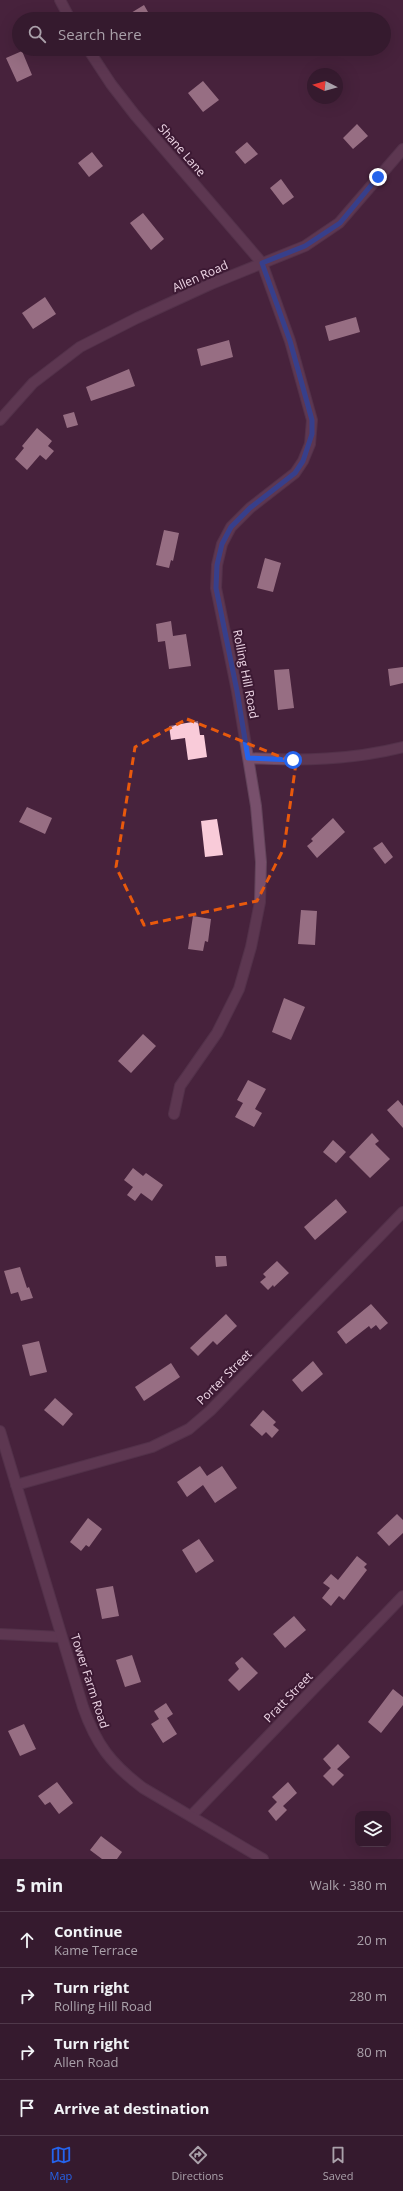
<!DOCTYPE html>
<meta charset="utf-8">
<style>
body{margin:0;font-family:"Open Sans",sans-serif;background:#40273a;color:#f1f3f6}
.controls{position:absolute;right:12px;bottom:12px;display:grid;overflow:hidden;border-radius:8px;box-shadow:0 4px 16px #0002}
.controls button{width:36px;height:36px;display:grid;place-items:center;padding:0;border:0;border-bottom:1px solid #4f384a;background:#351a2e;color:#f1f3f6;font:20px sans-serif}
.compass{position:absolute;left:307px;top:68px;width:36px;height:36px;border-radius:50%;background:#351a2e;box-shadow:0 4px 16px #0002;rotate:276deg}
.stop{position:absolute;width:12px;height:12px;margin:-9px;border:3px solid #2563eb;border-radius:50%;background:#fff}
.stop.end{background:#2563eb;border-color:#fff;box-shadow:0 1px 4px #0008}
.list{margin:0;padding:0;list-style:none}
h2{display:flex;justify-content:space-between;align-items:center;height:52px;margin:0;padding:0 16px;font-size:17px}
h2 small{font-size:13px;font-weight:400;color:#aaa1aa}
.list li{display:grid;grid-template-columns:26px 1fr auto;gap:12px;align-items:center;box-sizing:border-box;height:56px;padding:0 16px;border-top:1px solid #4f384a}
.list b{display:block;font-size:15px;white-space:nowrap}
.list p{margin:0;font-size:13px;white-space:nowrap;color:#aaa1aa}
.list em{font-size:13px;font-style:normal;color:#aaa1aa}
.icon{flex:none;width:22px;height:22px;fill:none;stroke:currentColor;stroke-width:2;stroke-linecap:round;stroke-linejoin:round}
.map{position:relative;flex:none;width:403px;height:1859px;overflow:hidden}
.search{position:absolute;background:#351a2e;box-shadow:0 4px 16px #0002;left:12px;right:12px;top:12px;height:44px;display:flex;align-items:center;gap:10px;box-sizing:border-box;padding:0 14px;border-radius:22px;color:#aaa1aa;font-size:15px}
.sheet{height:276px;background:#351a2e}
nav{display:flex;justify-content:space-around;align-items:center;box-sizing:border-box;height:56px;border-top:1px solid #4f384a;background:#351a2e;font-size:11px;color:#aaa1aa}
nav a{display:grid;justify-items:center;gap:2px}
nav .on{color:#2563eb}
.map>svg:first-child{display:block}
.building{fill:#f9cbd9}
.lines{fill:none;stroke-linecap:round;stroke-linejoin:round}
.minor-casing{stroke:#62435a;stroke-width:12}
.tertiary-casing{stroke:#62435a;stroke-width:12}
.minor{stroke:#78506c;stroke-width:10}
.tertiary{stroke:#78506c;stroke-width:10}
.route{stroke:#2563eb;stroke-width:5}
.marked{fill:none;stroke:#e8590c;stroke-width:3;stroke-dasharray:8 5;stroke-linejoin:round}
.labels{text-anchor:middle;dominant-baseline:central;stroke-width:4;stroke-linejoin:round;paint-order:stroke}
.street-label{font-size:12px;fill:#eed6e6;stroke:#3c1933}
</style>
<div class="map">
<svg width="403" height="1859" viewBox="0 0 403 1859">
<rect width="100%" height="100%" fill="#47233d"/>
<path class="building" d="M144 5 152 19H121Z
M22 51 32 75 17 82 6 58Z
M203 81 219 100 203 112 188 93Z
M357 124 368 136 353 149 343 138Z
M247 142 258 154 245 164 235 152Z
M92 152 103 166 89 177 78 163Z
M281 179 294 197 283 205 270 188Z
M143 213 164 239 151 250 130 223Z
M45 297 56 314 33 329 22 313Z
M356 317 360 332 329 341 325 326Z
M229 340 233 357 201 366 197 349Z
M129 369 135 386 91 401 86 387Z
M74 412 78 425 67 428 63 415Z
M37 428 52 441 48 446 54 451 46 460 40 455 27 470 15 459 24 448 22 446Z
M164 530 179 533 173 561 171 560 169 568 156 565Z
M265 558 281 563 273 592 257 588Z
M171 621 173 636 186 634 191 666 169 669 165 641 158 642 156 624Z
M403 667V683L390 686 388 669Z
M289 669 294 708 278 710 274 670Z
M198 721 200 735H204L207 757 188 760 185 738 171 740 169 726Z
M27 807 52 818 45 834 19 822Z
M333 818 345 832 317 858 307 846 313 841 311 839Z
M217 819 223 855 205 857 201 821Z
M382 842 393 857 385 864 373 848Z
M301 910 317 911 315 945 298 944Z
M193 916 211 919 208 942 205 941 203 951 188 949Z
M284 998 305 1007 291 1040 272 1032Z
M143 1034 156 1046 131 1073 118 1061Z
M248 1080 266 1089 255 1109 262 1113 254 1127 235 1117 243 1103 237 1100Z
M398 1100 403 1106V1128L387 1110Z
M372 1133 379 1141 375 1144 390 1159 370 1178 349 1157Z
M333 1140 346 1152 336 1163 323 1152Z
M133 1168 143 1176 146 1173 163 1185 152 1201 141 1193 135 1201 127 1195 133 1187 124 1180Z
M336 1199 347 1212 315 1240 304 1227Z
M215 1256H226L227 1266 216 1267Z
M277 1261 289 1273 274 1287 273 1285 268 1290 260 1282 266 1277 263 1274Z
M20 1267 27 1288 29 1287 33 1298 21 1301 18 1292 11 1294 4 1271Z
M371 1304 388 1323 380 1330 376 1325 371 1329 369 1326 346 1344 337 1332Z
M226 1314 237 1326 217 1345 213 1341 198 1356 190 1348Z
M39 1341 47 1372 30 1376 22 1345Z
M313 1361 323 1374 302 1392 292 1380Z
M171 1363 180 1377 144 1401 135 1387Z
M55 1398 73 1414 63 1426 44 1410Z
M263 1410 276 1422 273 1425 279 1430 272 1438 266 1432 262 1436 250 1425Z
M200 1466 207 1476 222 1466 237 1488 215 1503 203 1485 187 1497 177 1482Z
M397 1514 403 1520V1533L389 1546 377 1533Z
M88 1518 102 1529 89 1547 86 1545 81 1551 70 1542Z
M199 1539 214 1561 196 1573 182 1550Z
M357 1556 367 1564 364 1567 367 1570 344 1600 339 1596 331 1606 322 1598 330 1588 323 1583 331 1574 338 1580Z
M113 1586 119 1616 102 1619 96 1589Z
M294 1616 306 1630 285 1648 273 1634Z
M132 1655 141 1682 125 1687 116 1660Z
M242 1657 258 1673 239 1691 228 1680 239 1669 235 1663Z
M393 1689 403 1697V1705L381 1733 368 1722Z
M166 1703 173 1714 167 1718 177 1734 163 1743 151 1724 159 1719 154 1711Z
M24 1724 36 1749 20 1756 8 1731Z
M338 1744 350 1757 337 1769 344 1775 333 1786 323 1776 331 1768 323 1759Z
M57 1782 73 1803 59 1814 50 1802 45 1805 38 1796Z
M288 1782 297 1793 283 1806 287 1810 276 1821 268 1811 277 1802 272 1797Z
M101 1836 122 1852 117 1859H102L90 1850Z"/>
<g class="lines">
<defs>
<path id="minor" d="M60 0 70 19
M88 49 111 84 135 115 262 263 290 341 312 420 310 444 303 461 295 473 250 508 231 527 222 544 217 565 216 588 237 691 256 806 261 862 260 902 251 947 239 989 217 1033 180 1086 174 1114
M248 758C301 761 351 760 403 747
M16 1485 152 1447 189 1429 210 1411 403 1212
M0 1634 61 1637
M191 1816 403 1596"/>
<path id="tertiary" d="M0 420 33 383 80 347 137 318 211 284 305 246 339 223 403 149
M0 1431 83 1707C96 1744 111 1764 143 1788L263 1859"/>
</defs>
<use href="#minor" class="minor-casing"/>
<use href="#tertiary" class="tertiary-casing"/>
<use href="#minor" class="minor"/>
<use href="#tertiary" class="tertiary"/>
</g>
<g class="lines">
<path class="route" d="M293 760 248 758 237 691 216 588 217 565 222 544 231 527 250 508 295 473 303 461 312 434V420L290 341 262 263 305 246 340 223 378 177"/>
</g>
<path d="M0 0H403V1859H0ZM187 719 296 763 284 848 257 901 144 925 116 867 135 747Z" fill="#47233d" fill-opacity=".55" fill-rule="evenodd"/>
<path class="marked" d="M187 719 296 763 284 848 257 901 144 925 116 867 135 747Z"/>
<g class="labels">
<g class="street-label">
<text transform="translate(182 150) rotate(49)">Shane Lane</text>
<text transform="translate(200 276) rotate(-24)">Allen Road</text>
<text transform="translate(246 674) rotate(79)">Rolling Hill Road</text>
<text transform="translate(224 1377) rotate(-45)">Porter Street</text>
<text transform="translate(90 1681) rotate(72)">Tower Farm Road</text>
<text transform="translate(288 1697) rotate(-46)">Pratt Street</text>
</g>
</g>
</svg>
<div class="controls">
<button><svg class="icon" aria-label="layers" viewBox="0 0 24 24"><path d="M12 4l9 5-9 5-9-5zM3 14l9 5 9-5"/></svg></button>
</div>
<svg class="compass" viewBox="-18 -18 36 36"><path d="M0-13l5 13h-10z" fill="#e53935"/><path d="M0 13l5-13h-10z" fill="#aaa1aa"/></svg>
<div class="stop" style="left:293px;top:760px"></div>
<div class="stop end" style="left:378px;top:177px"></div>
<div class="search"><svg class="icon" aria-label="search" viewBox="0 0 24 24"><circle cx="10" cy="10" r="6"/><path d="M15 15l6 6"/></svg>Search here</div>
</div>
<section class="sheet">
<h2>5 min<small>Walk · 380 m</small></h2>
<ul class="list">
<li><svg class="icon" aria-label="ahead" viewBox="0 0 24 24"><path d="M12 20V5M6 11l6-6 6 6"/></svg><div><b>Continue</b><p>Kame Terrace</p></div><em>20 m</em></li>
<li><svg class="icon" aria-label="right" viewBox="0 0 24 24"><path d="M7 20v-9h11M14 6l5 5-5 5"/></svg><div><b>Turn right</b><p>Rolling Hill Road</p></div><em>280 m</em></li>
<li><svg class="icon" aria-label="right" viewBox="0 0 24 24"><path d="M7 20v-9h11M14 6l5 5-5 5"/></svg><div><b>Turn right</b><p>Allen Road</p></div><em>80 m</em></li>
<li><svg class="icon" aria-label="arrive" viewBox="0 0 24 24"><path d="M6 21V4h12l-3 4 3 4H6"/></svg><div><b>Arrive at destination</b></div></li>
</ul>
</section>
<nav>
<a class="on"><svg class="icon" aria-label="map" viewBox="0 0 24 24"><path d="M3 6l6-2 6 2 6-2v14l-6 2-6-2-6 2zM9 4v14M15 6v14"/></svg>Map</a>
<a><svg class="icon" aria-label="directions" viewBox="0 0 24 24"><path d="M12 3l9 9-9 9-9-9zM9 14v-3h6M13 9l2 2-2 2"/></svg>Directions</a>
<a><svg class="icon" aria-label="saved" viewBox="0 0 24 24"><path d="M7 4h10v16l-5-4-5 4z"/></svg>Saved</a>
</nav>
